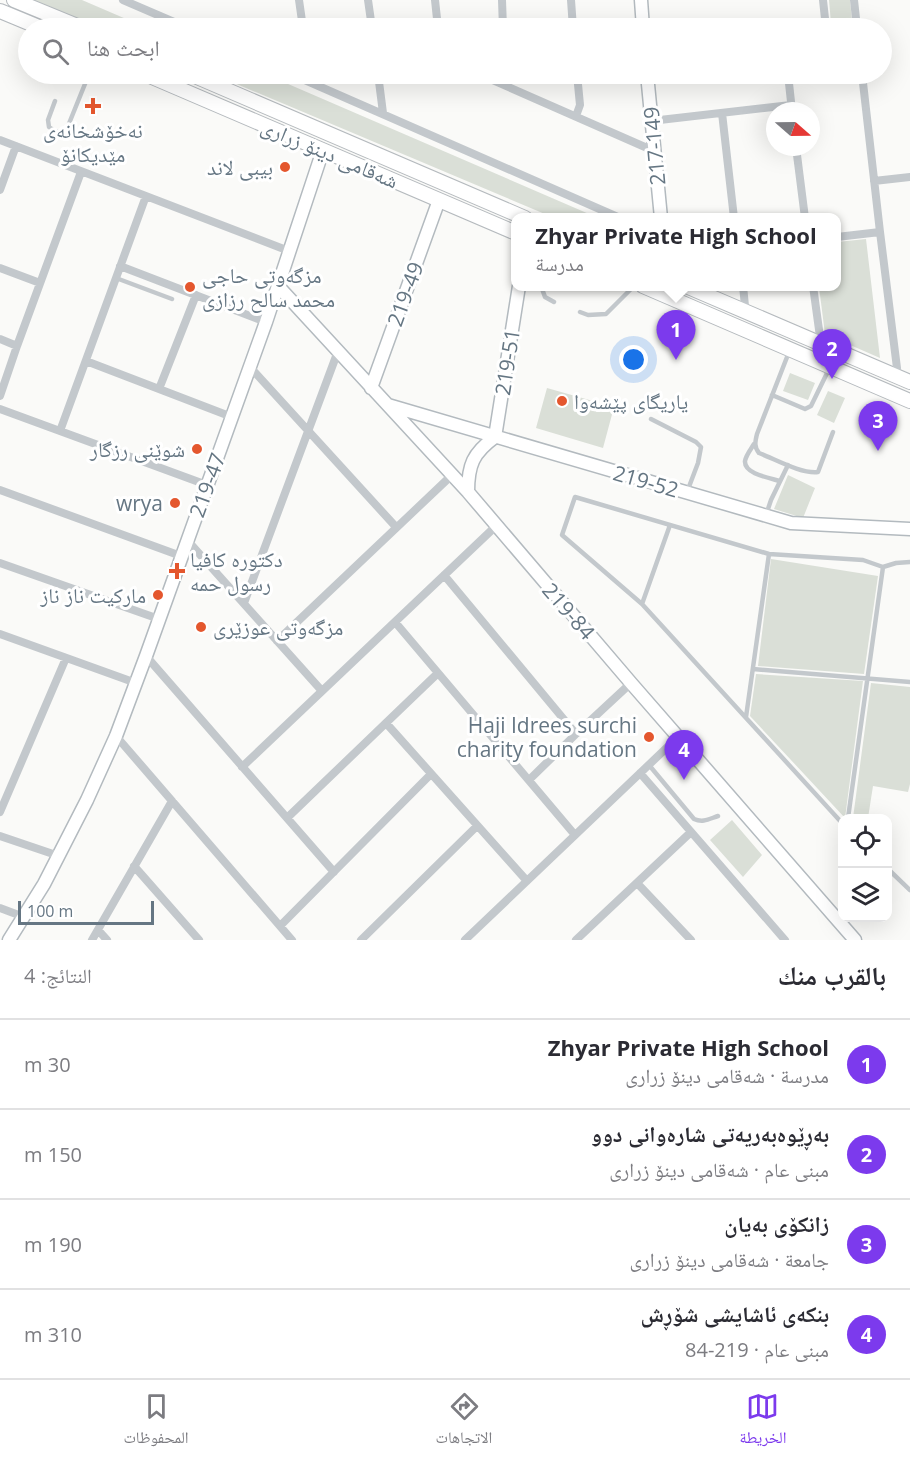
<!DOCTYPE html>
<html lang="ar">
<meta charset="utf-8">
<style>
body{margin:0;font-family:"Open Sans","Noto Naskh Arabic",sans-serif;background:#f7f7f7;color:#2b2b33;direction:rtl}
.controls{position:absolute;right:18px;bottom:18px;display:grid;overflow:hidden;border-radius:12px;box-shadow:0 6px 24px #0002}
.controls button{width:54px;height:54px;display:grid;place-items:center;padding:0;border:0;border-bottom:2px solid #e1e1e2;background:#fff;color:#2b2b33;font:30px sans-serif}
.compass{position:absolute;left:766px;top:102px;width:54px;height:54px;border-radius:50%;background:#fff;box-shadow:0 6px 24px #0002;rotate:110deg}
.scale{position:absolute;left:18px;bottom:15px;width:136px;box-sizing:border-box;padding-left:6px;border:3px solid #657683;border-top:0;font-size:16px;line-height:21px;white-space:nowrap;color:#657683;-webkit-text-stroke:4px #fff;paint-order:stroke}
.you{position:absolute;left:634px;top:360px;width:21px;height:21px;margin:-15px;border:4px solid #fff;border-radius:50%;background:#1a73e8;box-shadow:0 0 0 9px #1a73e833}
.badge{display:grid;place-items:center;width:39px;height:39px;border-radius:50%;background:#7c3aed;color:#fff;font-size:20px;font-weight:700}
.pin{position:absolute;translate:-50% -50px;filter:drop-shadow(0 2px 3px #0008)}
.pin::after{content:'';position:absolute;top:32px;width:21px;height:18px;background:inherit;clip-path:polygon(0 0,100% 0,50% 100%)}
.popup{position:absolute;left:511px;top:213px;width:330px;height:78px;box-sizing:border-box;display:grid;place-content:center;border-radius:12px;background:#fff;filter:drop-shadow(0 2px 4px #0005);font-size:20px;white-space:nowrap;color:#7c7c81}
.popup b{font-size:22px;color:#2b2b33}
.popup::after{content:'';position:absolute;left:50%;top:100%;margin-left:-12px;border:12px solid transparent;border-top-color:#fff}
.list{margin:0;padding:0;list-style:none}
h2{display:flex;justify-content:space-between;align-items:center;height:78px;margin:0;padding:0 24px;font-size:26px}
h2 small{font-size:20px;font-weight:400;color:#7c7c81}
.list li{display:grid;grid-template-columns:39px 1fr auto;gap:18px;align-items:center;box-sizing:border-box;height:90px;padding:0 24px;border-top:2px solid #e1e1e2}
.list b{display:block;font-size:22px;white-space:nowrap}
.list p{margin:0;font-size:20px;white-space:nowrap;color:#7c7c81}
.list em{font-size:20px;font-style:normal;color:#7c7c81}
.icon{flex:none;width:33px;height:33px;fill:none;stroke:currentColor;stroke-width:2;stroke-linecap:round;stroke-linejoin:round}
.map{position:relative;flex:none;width:910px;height:940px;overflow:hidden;direction:ltr}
.search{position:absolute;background:#fff;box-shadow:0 6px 24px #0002;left:18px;right:18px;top:18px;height:66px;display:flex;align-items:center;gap:15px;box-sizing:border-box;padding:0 21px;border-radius:33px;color:#7c7c81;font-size:22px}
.sheet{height:438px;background:#fff}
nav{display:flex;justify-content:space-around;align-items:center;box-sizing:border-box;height:84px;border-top:2px solid #e1e1e2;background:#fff;font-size:16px;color:#7c7c81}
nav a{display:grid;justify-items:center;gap:3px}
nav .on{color:#7c3aed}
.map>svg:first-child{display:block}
.green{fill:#dadfd7}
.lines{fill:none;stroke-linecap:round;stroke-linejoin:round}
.secondary-casing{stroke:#b3babf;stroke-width:15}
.primary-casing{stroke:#b5babe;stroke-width:16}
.lane{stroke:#c3c8cc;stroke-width:4.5}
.street{stroke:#c3c8cc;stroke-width:8}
.secondary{stroke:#fff;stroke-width:12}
.primary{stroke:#fff;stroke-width:14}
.poi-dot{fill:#e4572e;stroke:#fff;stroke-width:2}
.labels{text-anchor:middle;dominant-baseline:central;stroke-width:6;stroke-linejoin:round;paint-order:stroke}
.poi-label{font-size:21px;fill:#657683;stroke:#fff;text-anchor:end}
.street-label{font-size:21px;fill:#657683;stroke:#fff}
</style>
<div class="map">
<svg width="910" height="940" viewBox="0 0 910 940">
<rect width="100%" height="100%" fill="#fafaf8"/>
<path class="green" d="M33 0H82L147 28H101Z
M829 0H850L852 21 831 23Z
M213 74H265L596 217H552Z
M866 239 880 358 825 334 819 287 837 286V242Z
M790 373 815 383 808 400 783 391Z
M547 388 614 407 603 448 536 428Z
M828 391 845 398 834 423 817 415Z
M788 475 815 488 803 518 774 509Z
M771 559 878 576 864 674 758 666Z
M756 674 863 681 845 818 750 716Z
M871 683 910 687V784L908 792 873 786 868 818H853Z
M732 820 762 855 743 877 710 840Z"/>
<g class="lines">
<defs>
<path id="secondary" d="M641 0 643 28
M647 74 661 218
M278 286 468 492 631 683 855 940
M371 388 439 200
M388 405 791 523 910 529
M468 492C468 465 473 453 495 437L519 286
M9 940 44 884 87 800 116 736 146 656 266 322 323 150"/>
<path id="primary" d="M14 0 82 28
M0 11 41 28
M145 74 516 233
M190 74 525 218
M643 286 910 401
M686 286 910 382"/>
</defs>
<use href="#secondary" class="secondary-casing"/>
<use href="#primary" class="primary-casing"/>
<path class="lane" d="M55 101 48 120 49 127 55 131 63 132 68 126 89 74
M116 278 172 299
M541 286 545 297 554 302
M580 312 588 315 606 314 634 286
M789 352 757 434C755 442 754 447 759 453 775 459 801 474 818 472L833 432
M772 395 805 409 811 406 829 369
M651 419 696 442 701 447 698 463 687 492
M754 444C751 449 746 455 745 461 744 474 770 478 780 481
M766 515 771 500 788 465
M642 604 670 525
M753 669 910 682
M746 717 769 554
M649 765 694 819C703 823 709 819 718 816
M848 818 883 567
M842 823 642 604 562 535 575 497 769 554 863 560 883 567 896 563 910 562
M888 869 910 890"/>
<path class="street" d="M123 0 188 28
M299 0 303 28
M368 0 372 28
M435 0 438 28
M502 0 503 28
M571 0 573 28
M823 0 826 28
M854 0 857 28
M291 74 620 218
M378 74 383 113
M479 74 654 151
M506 74 507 86
M788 74 792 111
M862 74 880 232 897 368 895 376
M722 113 734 218
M576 116 580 105 577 74
M651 121 791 105
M0 140 289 251
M796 147 805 218
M874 181 910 177
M0 190 16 146
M837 237 880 232
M120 266 266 322
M0 268 40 283
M743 286 745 306 744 311
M813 286 820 337 817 343
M0 339 17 346
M86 361 232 417
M250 367 396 527
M159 389 196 295
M0 396 17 346 81 172
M0 409 207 485
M60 431 146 196
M0 490 181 556
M187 540 322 691
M0 563 159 619
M444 575 576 734
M244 603 338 351
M395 622 575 835
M0 634 136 683
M277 641 452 475
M146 656 334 872
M386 723 527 881
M116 736 292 940
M242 767 496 526
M640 773 785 940
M529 780 576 734 631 683
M0 812 66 658
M287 818 438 673
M0 836 59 856
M134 866 199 940
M637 883 691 940
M0 908 24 917
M280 926 431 774
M98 930 107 940
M92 940 172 801
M361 940 477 826
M465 940 678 737
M576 940 691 832"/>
<use href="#secondary" class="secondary"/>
<use href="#primary" class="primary"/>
</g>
<g class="poi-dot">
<path d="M90 97h6v6h6v6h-6v6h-6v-6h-6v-6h6z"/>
<circle cx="285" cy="167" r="6"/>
<circle cx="190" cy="287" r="6"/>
<circle cx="562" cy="401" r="6"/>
<circle cx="197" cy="449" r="6"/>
<circle cx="175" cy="503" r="6"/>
<path d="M174 562h6v6h6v6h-6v6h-6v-6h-6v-6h6z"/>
<circle cx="158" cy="595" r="6"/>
<circle cx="201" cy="627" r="6"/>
<circle cx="649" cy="737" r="6"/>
</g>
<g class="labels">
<g class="poi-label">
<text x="93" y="130" text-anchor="middle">نەخۆشخانەی<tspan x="93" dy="24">مێدیکانۆ</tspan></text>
<text x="273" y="167">بيبى لاند</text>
<text x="202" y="275" text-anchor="start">مزگەوتی حاجی<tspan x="202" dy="24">محمد سالح رزازی</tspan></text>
<text x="574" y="401" text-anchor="start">یاریگای پێشەوا</text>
<text x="185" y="449">شوێنی رزگار</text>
<text x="163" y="503">wrya</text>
<text x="190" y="559" text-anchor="start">دکتورە کافیا<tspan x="190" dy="24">رسول حمە</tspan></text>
<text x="146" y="595">ماركيت ناز ناز</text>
<text x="213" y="627" text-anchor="start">مزگەوتی عوزێری</text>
<text x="637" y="725">Haji Idrees surchi<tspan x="637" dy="24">charity foundation</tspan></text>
</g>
<g class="street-label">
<text transform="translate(654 146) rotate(-95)">217-149</text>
<text transform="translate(330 153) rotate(23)">شەقامی دینۆ زراری</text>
<text transform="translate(405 294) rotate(-70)">219-49</text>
<text transform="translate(507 362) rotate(-81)">219-51</text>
<text transform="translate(646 481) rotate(16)">219-52</text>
<text transform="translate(207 485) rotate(-70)">219-47</text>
<text transform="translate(569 611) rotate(49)">219-84</text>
</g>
</g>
</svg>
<div class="controls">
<button><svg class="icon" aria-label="locate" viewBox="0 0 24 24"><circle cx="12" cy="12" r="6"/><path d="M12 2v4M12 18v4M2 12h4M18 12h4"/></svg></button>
<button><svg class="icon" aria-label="layers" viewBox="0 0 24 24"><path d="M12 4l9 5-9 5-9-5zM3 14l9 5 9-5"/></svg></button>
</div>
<svg class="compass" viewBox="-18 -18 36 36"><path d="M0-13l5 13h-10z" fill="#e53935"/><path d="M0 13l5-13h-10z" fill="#7c7c81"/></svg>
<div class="scale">100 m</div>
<div class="you"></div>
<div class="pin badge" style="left:676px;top:360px">1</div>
<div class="popup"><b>Zhyar Private High School</b>مدرسة</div>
<div class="pin badge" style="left:832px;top:379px">2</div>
<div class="pin badge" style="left:878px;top:451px">3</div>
<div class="pin badge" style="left:684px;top:780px">4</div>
<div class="search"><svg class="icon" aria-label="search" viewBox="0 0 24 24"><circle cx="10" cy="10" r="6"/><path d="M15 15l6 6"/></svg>ابحث هنا</div>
</div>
<section class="sheet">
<h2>بالقرب منك<small>النتائج: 4</small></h2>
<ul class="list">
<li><span class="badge">1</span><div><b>Zhyar Private High School</b><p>مدرسة · شەقامی دینۆ زراری</p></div><em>30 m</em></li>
<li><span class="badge">2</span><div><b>بەڕێوەبەریەتی شارەوانی دوو</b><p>مبنى عام · شەقامی دینۆ زراری</p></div><em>150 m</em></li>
<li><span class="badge">3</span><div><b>زانکۆی بەیان</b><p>جامعة · شەقامی دینۆ زراری</p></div><em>190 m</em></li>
<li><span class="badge">4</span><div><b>بنکەی ئاشایشی شۆڕش</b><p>مبنى عام · 219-84</p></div><em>310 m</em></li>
</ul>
</section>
<nav>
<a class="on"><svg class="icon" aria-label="map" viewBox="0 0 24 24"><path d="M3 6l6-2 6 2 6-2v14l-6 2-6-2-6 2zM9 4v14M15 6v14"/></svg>الخريطة</a>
<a><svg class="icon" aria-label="directions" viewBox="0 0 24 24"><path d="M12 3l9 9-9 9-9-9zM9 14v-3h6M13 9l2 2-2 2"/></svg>الاتجاهات</a>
<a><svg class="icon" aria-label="saved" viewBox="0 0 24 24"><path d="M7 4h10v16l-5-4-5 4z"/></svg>المحفوظات</a>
</nav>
